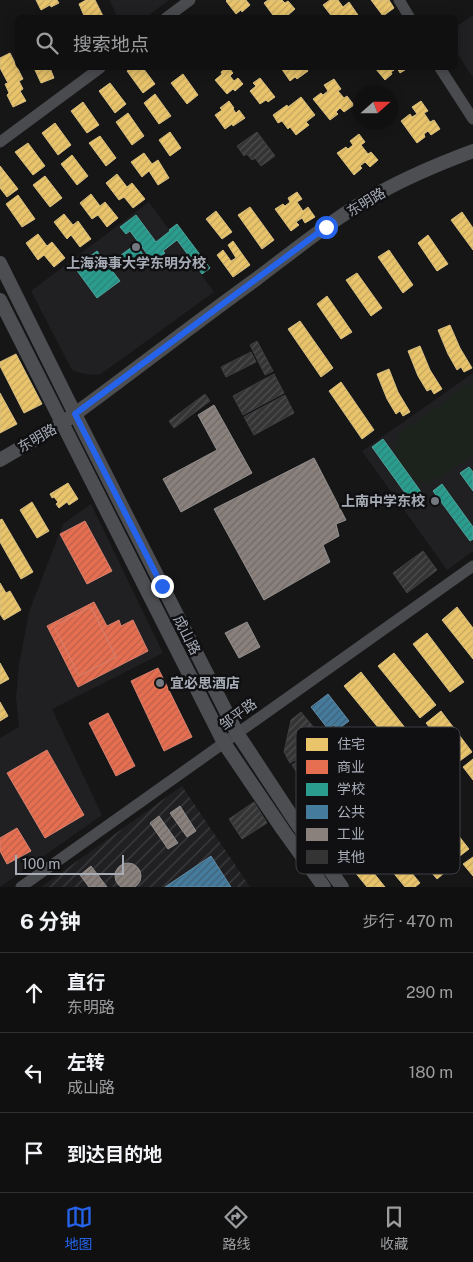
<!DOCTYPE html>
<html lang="zh">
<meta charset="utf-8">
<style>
body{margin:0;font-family:"Public Sans","Noto Sans SC",sans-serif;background:#1e1e1e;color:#f1f3f6}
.compass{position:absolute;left:353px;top:85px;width:45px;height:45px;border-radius:50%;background:#101010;box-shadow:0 2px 12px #0003;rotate:69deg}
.scale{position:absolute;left:15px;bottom:12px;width:109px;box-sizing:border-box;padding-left:5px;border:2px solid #a7acb7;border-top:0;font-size:14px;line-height:18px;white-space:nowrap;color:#a7acb7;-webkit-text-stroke:4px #101012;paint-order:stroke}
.stop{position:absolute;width:15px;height:15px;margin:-11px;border:4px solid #2563eb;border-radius:50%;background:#fff}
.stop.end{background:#2563eb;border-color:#fff;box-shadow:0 1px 5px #0008}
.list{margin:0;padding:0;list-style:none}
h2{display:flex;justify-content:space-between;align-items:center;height:65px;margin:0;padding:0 20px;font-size:21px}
h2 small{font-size:16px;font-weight:400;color:#9c9d9f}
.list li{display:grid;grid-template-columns:32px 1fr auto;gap:15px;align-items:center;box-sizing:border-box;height:80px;padding:0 20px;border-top:1px solid #303030}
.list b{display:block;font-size:19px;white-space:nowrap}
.list p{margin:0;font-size:16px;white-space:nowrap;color:#9c9d9f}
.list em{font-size:16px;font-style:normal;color:#9c9d9f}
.icon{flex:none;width:28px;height:28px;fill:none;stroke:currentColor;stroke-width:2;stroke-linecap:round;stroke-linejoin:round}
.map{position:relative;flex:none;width:473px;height:887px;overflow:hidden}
.search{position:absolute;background:#101010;box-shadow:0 2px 12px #0003;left:15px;right:15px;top:15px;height:55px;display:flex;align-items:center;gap:12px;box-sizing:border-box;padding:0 18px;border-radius:8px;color:#9c9d9f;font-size:19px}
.sheet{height:305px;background:#101010}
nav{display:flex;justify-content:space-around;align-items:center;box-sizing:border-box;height:70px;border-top:1px solid #303030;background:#101010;font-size:14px;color:#9c9d9f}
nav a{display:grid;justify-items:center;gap:2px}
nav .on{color:#2563eb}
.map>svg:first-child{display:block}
.built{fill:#202022}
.industrial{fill:url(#industrial-furrows)}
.green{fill:#1c231d}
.homes{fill:url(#homes-hatch);stroke:#d5bd81}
.shops{fill:url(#shops-hatch);stroke:#d48170}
.schools{fill:url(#schools-hatch);stroke:#50a29b}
.public{fill:url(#public-hatch);stroke:#628aa5}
.industry{fill:url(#industry-hatch);stroke:#938e8e}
.building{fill:url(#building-hatch);stroke:#3e3f42}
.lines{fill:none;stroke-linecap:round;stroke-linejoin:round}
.minor{stroke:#4a4b4f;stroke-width:11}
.major{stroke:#4c4e51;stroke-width:14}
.route{stroke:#2563eb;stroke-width:6}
.poi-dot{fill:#74787f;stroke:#101012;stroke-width:2}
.labels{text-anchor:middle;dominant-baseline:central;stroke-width:5;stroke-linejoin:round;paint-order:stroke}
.street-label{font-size:14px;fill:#a7acb7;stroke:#101012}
.poi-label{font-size:14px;font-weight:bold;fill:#a7acb7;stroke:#101012}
.key{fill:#101012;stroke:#3d3f44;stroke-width:1}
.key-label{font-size:14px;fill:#a7acb7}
</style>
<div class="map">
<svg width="473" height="887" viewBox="0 0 473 887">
<defs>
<pattern id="industrial-furrows" width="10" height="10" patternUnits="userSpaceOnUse" patternTransform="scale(1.25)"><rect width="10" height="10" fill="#202022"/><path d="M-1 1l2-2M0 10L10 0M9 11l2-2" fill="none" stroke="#3e3e40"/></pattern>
<pattern id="homes-hatch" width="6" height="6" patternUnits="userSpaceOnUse" patternTransform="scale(1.25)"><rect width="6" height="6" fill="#e9c46a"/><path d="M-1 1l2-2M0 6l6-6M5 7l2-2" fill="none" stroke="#c4a760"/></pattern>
<pattern id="shops-hatch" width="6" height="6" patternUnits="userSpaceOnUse" patternTransform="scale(1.25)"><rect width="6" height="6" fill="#e76f51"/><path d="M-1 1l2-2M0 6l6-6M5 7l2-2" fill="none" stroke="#ba604a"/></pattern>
<pattern id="schools-hatch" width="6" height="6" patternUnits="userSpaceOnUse" patternTransform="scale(1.25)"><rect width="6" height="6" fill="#2a9d8f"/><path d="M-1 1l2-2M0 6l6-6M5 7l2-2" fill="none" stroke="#2c8379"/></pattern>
<pattern id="public-hatch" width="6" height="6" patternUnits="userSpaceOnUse" patternTransform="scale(1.25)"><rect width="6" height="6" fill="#457b9d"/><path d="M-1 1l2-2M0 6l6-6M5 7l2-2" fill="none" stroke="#3e6279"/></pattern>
<pattern id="industry-hatch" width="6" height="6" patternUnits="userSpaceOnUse" patternTransform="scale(1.25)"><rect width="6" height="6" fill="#8a817c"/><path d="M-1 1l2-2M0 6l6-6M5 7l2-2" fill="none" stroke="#706a67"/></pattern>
<pattern id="building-hatch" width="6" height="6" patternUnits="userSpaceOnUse" patternTransform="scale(1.25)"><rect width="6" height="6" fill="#343435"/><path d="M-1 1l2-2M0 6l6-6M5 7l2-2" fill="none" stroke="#4f4f50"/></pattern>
</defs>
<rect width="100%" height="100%" fill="#161616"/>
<path class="built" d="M109 0H169L145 18 118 17Z
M473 15V78L456 51V27Z
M149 202 214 292 101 374 93 375 81 373 72 370 31 291Z
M473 373V551L447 570 362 451Z
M91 504 163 653 52 709 102 815 0 887V738L19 727 16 697 19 665 29 612 63 524Z"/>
<path class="industrial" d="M182 786 250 887H41Z"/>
<path class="green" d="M473 381V454C460 463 433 488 418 481 412 479 407 473 403 468 399 462 395 453 396 446 396 442 398 438 399 434Z"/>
<path class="homes" d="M36 0H57L59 3 51 7 50 5 41 10Z
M86 0H95L104 18H85L79 4Z
M227 0H246L250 5 242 12 241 10 236 14 226 1Z
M268 0H282L285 3 288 1 295 9 287 16 286 14 281 18H275L264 3Z
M330 0H338L343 7 349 2 360 18H343L341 15 338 18H333L323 5Z
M371 0H389L394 8 383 16Z
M10 53 23 79 19 81 23 89 20 91 26 101 13 107 7 95 9 93 5 84 8 83 0 68V58Z
M34 68H50L54 78 41 83Z
M132 68H143L155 84 143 93 127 71Z
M226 68H229L233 73 230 76 234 81 238 78 243 84 235 91 233 89 227 94 215 80 222 74 221 72Z
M281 68H306L308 71 297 79 295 77 290 81Z
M375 68H408L400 73 397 68 391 72 392 74 385 80Z
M183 74 198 95 187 104 171 83Z
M260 78 275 97 268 102 266 100 260 104 250 91 256 86 253 83Z
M334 79 341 89 338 91 344 98 347 96 354 105 344 112 340 108 336 112 338 114 330 120 313 99 321 93 323 95 328 91 324 85Z
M110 83 126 104 115 113 99 91Z
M155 94 171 116 159 124 144 103Z
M301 97 315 115 306 122 309 125 296 135 290 127 288 129 282 121 278 123 273 115 287 105 288 107Z
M229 101 234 108 233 109 236 113 239 110 245 118 233 126 232 124 225 129 215 115 222 110 220 108Z
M421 101 428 111 424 113 430 122 434 120 440 129 431 135 428 131 424 134 425 137 417 143 401 121 410 114 412 117 417 114 412 107Z
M83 102 99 125 87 133 71 111Z
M128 113 144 136 132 145 116 122Z
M55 123 71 145 58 155 42 133Z
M170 132 181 148 170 156 159 140Z
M359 134 365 142 361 145 368 154 371 152 378 160 370 167 365 162 360 166 362 168 354 175 337 153 346 147 348 149 353 145 350 141Z
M100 136 116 158 106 166 89 143Z
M28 143 45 166 33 175 15 152Z
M144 153 152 164 158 160 169 178 158 185 149 171 142 177 131 162Z
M72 155 88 176 77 185 61 164Z
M0 166 18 189 7 197 0 188Z
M117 174 127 187 132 183 145 199 133 208 124 197 119 200 106 183Z
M45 176 62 198 50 207 33 185Z
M297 192 302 199 297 202 303 211 308 207 315 217 305 223 302 218 296 222 299 225 291 231 275 209 283 204 285 206 290 202 288 198Z
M91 194 100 206 105 202 118 218 107 227 98 215 92 219 80 203Z
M18 195 35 219 22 227 6 204Z
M250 207 274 240 262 249 238 215Z
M216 211 232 232 222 239 206 219Z
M462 212 473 228V250L451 220Z
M64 214 73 225 78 221 91 239 80 247 71 235 67 239 54 222Z
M38 234 47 246 52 242 65 258 54 267 44 255 38 260 26 243Z
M428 235 448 264 437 271 418 243Z
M233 241 250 265 233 277 217 255 223 250 231 261 236 258 228 245Z
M389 250 413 285 403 293 378 257Z
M357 273 382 308 371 316 346 280Z
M327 296 352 332 341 339 317 304Z
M300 321 333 368 321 377 288 329Z
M450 325 460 348 472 368 464 372 461 367 457 370 448 354 438 330Z
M420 346 430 370 442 389 434 394 431 389 427 391 418 376 408 351Z
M16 354 42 404 24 413 0 366V362Z
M389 369 398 392 410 412 403 416 400 411 396 414 387 399 377 374Z
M341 382 374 430 362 439 329 391Z
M0 393 17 424 0 433Z
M68 483 78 499 69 505 67 502 59 508 56 504 58 502 54 497 52 498 50 494Z
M32 502 49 531 37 538 20 510Z
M2 519 33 572 21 579 0 542V520Z
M0 583 6 593 10 591 21 610 4 620 0 614Z
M457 607 473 628V659L442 620Z
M427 633 464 682 450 692 413 644Z
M394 653 436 705 420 718 378 666Z
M0 663 9 679 0 684Z
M361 672 406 729 390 742 344 686Z
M0 702 8 716 0 721Z
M441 711 472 752 457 763 426 723Z
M473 759V780L463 767Z
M433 803 469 849 456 859 420 813Z
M410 824 449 869 437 879 399 834Z
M388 844 420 883 415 887H405L377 853Z
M473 857V876L463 864Z
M365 862 385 887H367L354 871Z"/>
<path class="shops" d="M85 521 112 571 87 584 60 534Z
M94 602 107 626 119 620 121 626 133 620 148 651 78 687 47 626Z
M91 607 116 657 79 676 54 626Z
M158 668 192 737 164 751 131 681Z
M108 713 135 766 116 776 89 723Z
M47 750 84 815 45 838 7 773Z
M17 828 31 851 7 864 0 851V838Z"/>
<path class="schools" d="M136 215 156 242 170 231 169 230 177 224 210 268 202 274 177 240 163 251 165 253 153 262 130 231 126 234 120 227Z
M136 244 144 256 130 267 121 255Z
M97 251 120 281 97 298 75 268Z
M383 439 424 496 413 504 372 447Z
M469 467 473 472V491L460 473Z
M442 484 473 527V539L470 541 433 491Z"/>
<path class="public" d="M328 694 349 721 337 730 334 725 328 729 311 707Z
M211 856 231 887H165Z"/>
<path class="industry" d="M214 405 252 473 181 512 163 479 217 450 198 415Z
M314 458 346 520 336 524 339 536 323 545 330 562 264 600 214 509Z
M247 622 260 647 239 658 225 633Z
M180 806 196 831 187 837 170 813Z
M159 816 178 843 168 849 150 823Z
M115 876a13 13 0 1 1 26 0a13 13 0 1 1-26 0Z
M91 866 107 887H89L80 875Z"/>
<path class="building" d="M257 132 275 156 261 166 255 158 252 160 247 154 244 156 237 146Z
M257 341 273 371 265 375 250 345Z
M251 352 256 362 226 377 221 367Z
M274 374 284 393 243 415 233 396Z
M205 394 210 401 174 428 169 421Z
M285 395 294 413 254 435 244 417Z
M423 551 437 570 407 593 393 573Z
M301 712 315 729 304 737 301 733 297 750 301 757 290 763 284 752 291 720Z
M305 757 317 775 305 784 292 765Z
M254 802 267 823 242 839 229 819Z"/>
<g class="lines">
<path class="minor" d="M399 0 410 18
M166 18 190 0
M440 68 473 119
M0 142 100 68
M21 887 473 566"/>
<path class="major" d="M0 263 75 414 237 733 295 821 342 887
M0 300 224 743 283 830 324 887
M0 460 61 424 75 414C135 370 194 324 255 280 295 250 335 217 379 193 409 176 441 163 473 151"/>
</g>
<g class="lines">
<path class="route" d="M162 586 75 414 326 227"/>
</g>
<g class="poi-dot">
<circle cx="136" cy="247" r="5"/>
<circle cx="435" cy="501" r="5"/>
<circle cx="160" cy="683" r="5"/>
</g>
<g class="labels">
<g class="street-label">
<text transform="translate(366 202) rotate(-31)">东明路</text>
<text transform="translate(37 438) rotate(-30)">东明路</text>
<text transform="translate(187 635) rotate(63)">成山路</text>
<text transform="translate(238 714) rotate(-36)">邹平路</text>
</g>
<g class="poi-label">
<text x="136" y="263">上海海事大学东明分校</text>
<text x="425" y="501" text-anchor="end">上南中学东校</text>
<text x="170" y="683" text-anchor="start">宜必思酒店</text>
</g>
</g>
<rect x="296" y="727" width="164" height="147" rx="8" class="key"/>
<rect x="306" y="738" width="22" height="13" fill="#e9c46a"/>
<rect x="306" y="760" width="22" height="14" fill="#e76f51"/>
<rect x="306" y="783" width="22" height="13" fill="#2a9d8f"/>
<rect x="306" y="805" width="22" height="14" fill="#457b9d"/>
<rect x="306" y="828" width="22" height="13" fill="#8a817c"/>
<rect x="306" y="850" width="22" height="14" fill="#343435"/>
<g class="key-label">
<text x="337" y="749">住宅</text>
<text x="337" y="772">商业</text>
<text x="337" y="794">学校</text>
<text x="337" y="817">公共</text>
<text x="337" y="839">工业</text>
<text x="337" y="862">其他</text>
</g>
</svg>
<svg class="compass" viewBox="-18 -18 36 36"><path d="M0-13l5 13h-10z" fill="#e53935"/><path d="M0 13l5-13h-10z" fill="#9c9d9f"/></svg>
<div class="scale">100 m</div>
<div class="stop" style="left:326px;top:227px"></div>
<div class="stop end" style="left:162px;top:586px"></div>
<div class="search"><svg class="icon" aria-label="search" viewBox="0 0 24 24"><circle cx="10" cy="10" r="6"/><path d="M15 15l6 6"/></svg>搜索地点</div>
</div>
<section class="sheet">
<h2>6 分钟<small>步行 · 470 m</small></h2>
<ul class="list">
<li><svg class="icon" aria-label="ahead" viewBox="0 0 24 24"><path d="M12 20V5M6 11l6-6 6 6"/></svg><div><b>直行</b><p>东明路</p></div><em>290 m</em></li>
<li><svg class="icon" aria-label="left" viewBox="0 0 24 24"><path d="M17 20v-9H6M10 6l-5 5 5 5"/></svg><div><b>左转</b><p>成山路</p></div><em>180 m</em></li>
<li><svg class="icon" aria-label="arrive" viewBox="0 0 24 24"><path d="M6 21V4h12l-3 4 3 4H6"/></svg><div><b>到达目的地</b></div></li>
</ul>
</section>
<nav>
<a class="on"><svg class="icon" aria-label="map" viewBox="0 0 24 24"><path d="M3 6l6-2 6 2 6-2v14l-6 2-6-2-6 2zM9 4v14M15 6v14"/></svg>地图</a>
<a><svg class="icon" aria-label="directions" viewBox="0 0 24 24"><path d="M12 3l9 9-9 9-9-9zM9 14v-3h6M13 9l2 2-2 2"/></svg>路线</a>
<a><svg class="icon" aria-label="saved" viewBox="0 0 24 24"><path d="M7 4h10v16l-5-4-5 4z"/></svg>收藏</a>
</nav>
